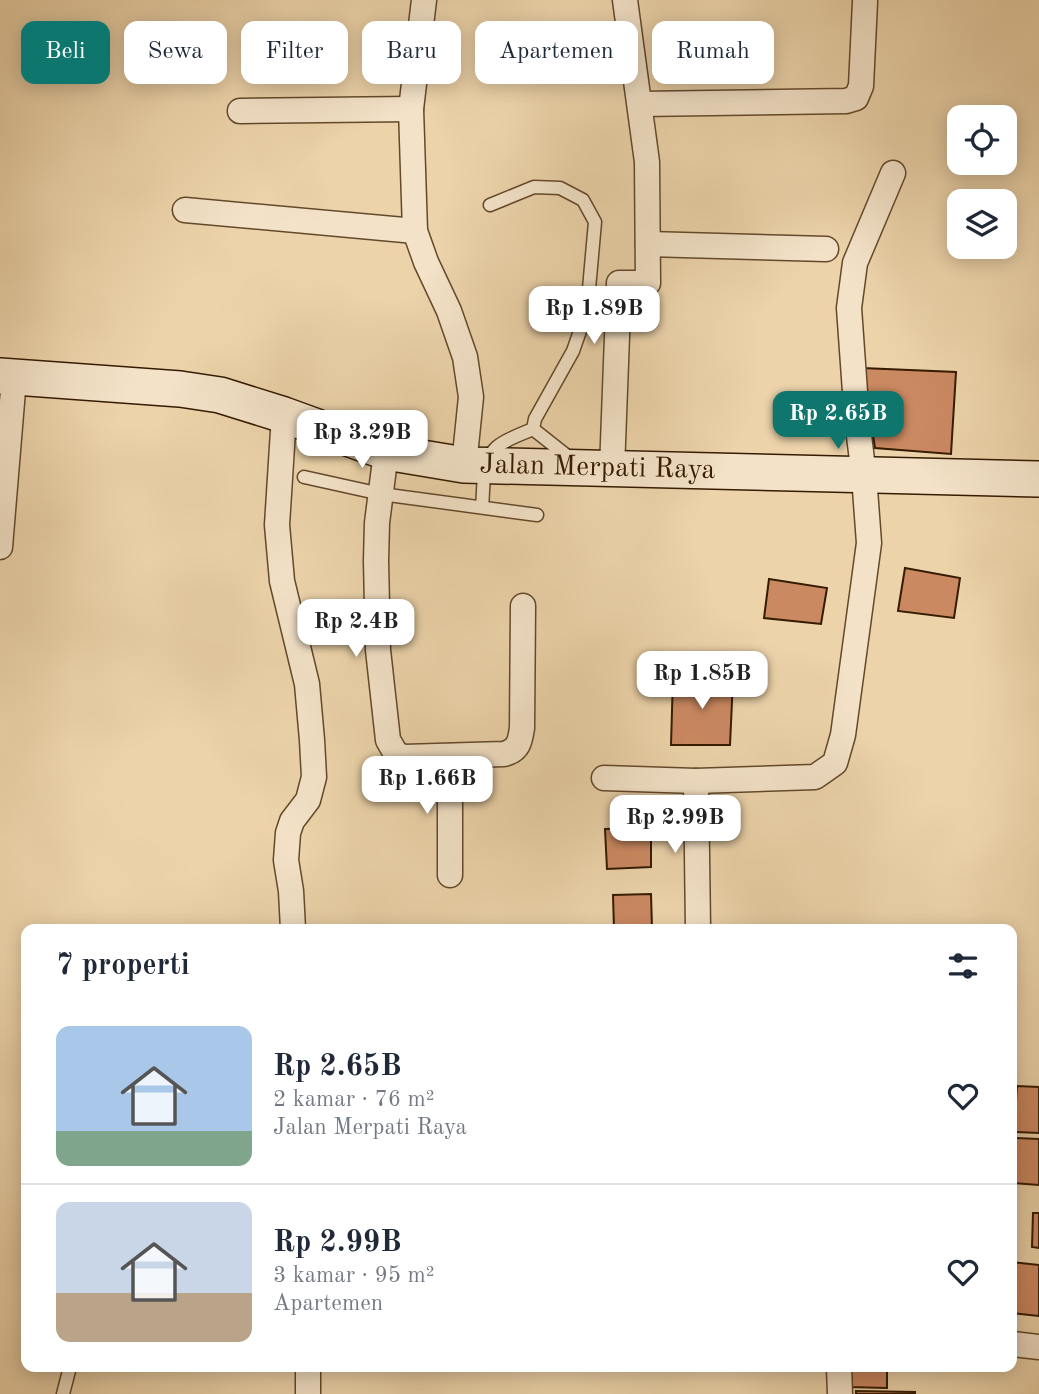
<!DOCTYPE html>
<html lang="id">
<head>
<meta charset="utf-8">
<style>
  :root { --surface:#fff; --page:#f2f2f3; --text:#1f2937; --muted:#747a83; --line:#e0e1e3; --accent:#0f766e }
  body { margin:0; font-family:"Old Standard TT",serif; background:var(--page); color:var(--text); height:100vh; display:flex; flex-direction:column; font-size:26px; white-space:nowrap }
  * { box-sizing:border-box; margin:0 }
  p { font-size:23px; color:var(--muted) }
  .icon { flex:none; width:38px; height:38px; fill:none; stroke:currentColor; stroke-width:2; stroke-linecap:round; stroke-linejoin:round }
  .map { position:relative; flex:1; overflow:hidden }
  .sheet { position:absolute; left:21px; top:924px; width:996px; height:448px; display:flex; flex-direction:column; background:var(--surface); border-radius:14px; box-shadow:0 4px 18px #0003 }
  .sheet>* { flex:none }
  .top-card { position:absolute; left:21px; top:21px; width:998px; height:63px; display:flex; gap:14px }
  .controls { position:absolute; left:947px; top:105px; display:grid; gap:14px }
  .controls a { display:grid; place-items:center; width:70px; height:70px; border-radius:14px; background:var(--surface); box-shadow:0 4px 18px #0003; font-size:35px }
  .price { position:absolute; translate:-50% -60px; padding:0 16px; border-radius:14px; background:#fff; color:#222; font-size:23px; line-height:46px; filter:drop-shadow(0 2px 4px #0008) }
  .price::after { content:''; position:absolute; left:50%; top:42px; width:21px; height:16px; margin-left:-10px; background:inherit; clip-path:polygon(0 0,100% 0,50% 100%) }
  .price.active { background:var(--accent); color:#fff }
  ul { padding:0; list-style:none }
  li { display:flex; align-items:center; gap:21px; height:175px; padding:0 35px }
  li+li { border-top:2px solid var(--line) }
  li span { display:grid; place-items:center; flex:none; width:196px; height:140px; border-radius:14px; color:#555 }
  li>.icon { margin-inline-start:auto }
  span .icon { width:84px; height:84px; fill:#fffc; stroke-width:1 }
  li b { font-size:30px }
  h2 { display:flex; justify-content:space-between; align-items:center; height:84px; padding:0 35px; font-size:30px }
  .pill { padding:0 24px; border-radius:14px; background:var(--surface); box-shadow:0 4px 18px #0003; font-size:24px; line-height:63px }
  .pill.active { background:var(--accent); color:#fff }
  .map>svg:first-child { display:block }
  .building { fill:#cb8962; stroke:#351b00; stroke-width:2 }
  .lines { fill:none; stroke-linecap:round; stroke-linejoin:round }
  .service-casing { stroke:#63492a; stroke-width:15 }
  .minor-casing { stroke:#63492a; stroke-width:27 }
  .secondary-casing { stroke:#351b00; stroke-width:38 }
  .service { stroke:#f3e2c8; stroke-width:12 }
  .minor { stroke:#f3e2c8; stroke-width:24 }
  .secondary { stroke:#f3e2c8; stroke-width:35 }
  .labels { text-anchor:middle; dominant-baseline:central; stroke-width:7; stroke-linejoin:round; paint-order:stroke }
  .street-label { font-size:28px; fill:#351b00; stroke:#f3e2c8 }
</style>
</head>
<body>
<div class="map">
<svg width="1039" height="1394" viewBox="0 0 1039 1394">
  <rect width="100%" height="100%" fill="#ecd3aa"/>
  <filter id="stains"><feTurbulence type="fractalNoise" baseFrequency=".00286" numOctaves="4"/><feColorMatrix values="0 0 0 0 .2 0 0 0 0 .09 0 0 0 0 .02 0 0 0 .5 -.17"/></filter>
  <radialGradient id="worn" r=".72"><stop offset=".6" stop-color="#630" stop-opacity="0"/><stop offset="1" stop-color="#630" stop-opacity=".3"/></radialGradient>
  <g class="building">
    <polygon points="862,368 956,372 951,454 875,448"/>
    <polygon points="905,568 960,578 954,618 898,611"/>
    <polygon points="769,579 827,588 821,624 764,618"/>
    <polygon points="673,677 733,679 730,745 671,745"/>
    <polygon points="651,828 651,867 607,869 605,829"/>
    <polygon points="651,894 652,929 614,929 613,895"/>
    <polygon points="1017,1086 1039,1087 1039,1133 1014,1132"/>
    <polygon points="1014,1138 1039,1139 1039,1185 1012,1183"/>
    <polygon points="1033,1213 1039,1213 1039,1248 1032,1247"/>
    <polygon points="1012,1262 1039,1265 1039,1316 1012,1313"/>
    <polygon points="848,1367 887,1367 887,1388 848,1387"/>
    <polygon points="856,1391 915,1392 915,1394 856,1394"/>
  </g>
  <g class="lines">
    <defs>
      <g id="service">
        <polyline points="490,205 534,187 560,188 583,200 595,222 587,311 573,351 535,419 533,429 571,459"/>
        <polyline points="304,477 381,494 537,515"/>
        <path d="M482,507C484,488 481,461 497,447C506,439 522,434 533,429"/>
        <polyline points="63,1394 70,1367"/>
      </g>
      <g id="minor">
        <polyline points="424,0 411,109 415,231 426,262 449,311 465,357 471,397 464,465"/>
        <polyline points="640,104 846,101 856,98 861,86 865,2"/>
        <polyline points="240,111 411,109"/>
        <polyline points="185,210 415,231"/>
        <polyline points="648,244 826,249"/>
        <polyline points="284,415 277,525 282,581 307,684 312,740 314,777 308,800 292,821 288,833 286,860 291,891 293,929"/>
        <path d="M386,452L377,523L376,561L378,650L388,740L396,754L404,757L504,754C519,750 520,741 522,728L523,606"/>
        <polyline points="612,469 619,283 648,283 647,162 625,0"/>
        <polyline points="0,547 14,378"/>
        <polyline points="604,778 696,781 815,777 835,763 843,735 869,543 864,476 857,420 849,308 855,263 893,173"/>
        <polyline points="696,781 698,929"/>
        <polyline points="450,875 450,756"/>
        <polyline points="1012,1344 1039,1347"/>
        <polyline points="308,1367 308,1394"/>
        <polyline points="839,1367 840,1394"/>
      </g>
      <g id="secondary">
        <path id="s1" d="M0,376L180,389L220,395L284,415L386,452L464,465L1039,479"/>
      </g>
    </defs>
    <use href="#service" class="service-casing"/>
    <use href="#minor" class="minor-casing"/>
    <use href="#secondary" class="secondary-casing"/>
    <use href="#service" class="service"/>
    <use href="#minor" class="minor"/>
    <use href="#secondary" class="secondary"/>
  </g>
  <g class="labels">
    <g class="street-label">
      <text stroke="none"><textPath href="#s1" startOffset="609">Jalan Merpati Raya</textPath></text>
    </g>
  </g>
  <rect width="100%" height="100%" filter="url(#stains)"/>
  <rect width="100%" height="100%" fill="url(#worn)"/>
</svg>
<div class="controls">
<a><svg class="icon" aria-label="locate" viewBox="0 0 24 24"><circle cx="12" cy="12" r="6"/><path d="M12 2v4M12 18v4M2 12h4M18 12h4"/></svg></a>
<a><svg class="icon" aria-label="layers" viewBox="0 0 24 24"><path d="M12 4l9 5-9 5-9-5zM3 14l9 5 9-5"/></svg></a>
</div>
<b class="price" style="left:594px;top:346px">Rp 1.89B</b>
<b class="price active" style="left:838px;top:451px">Rp 2.65B</b>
<b class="price" style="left:362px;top:470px">Rp 3.29B</b>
<b class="price" style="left:356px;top:659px">Rp 2.4B</b>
<b class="price" style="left:702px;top:711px">Rp 1.85B</b>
<b class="price" style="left:427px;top:816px">Rp 1.66B</b>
<b class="price" style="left:675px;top:855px">Rp 2.99B</b>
<div class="top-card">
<a class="pill active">Beli</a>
<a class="pill">Sewa</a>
<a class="pill">Filter</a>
<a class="pill">Baru</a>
<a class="pill">Apartemen</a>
<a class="pill">Rumah</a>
</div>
<section class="sheet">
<h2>7 properti<svg class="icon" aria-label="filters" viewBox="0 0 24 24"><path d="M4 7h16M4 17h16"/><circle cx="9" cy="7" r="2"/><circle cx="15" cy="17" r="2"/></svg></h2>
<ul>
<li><span style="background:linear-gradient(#a9c7e8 75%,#7fa58c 0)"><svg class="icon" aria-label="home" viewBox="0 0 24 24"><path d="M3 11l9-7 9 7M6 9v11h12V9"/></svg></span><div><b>Rp 2.65B</b><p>2 kamar · 76 m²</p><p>Jalan Merpati Raya</p></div><svg class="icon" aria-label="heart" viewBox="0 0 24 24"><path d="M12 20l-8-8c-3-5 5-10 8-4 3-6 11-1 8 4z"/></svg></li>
<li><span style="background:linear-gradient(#c9d6e8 65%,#b9a48a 0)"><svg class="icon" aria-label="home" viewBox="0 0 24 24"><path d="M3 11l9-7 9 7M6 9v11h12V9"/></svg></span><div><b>Rp 2.99B</b><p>3 kamar · 95 m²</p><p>Apartemen</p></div><svg class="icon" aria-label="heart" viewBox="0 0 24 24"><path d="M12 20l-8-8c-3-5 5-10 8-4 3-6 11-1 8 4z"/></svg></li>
</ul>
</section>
</div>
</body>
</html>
